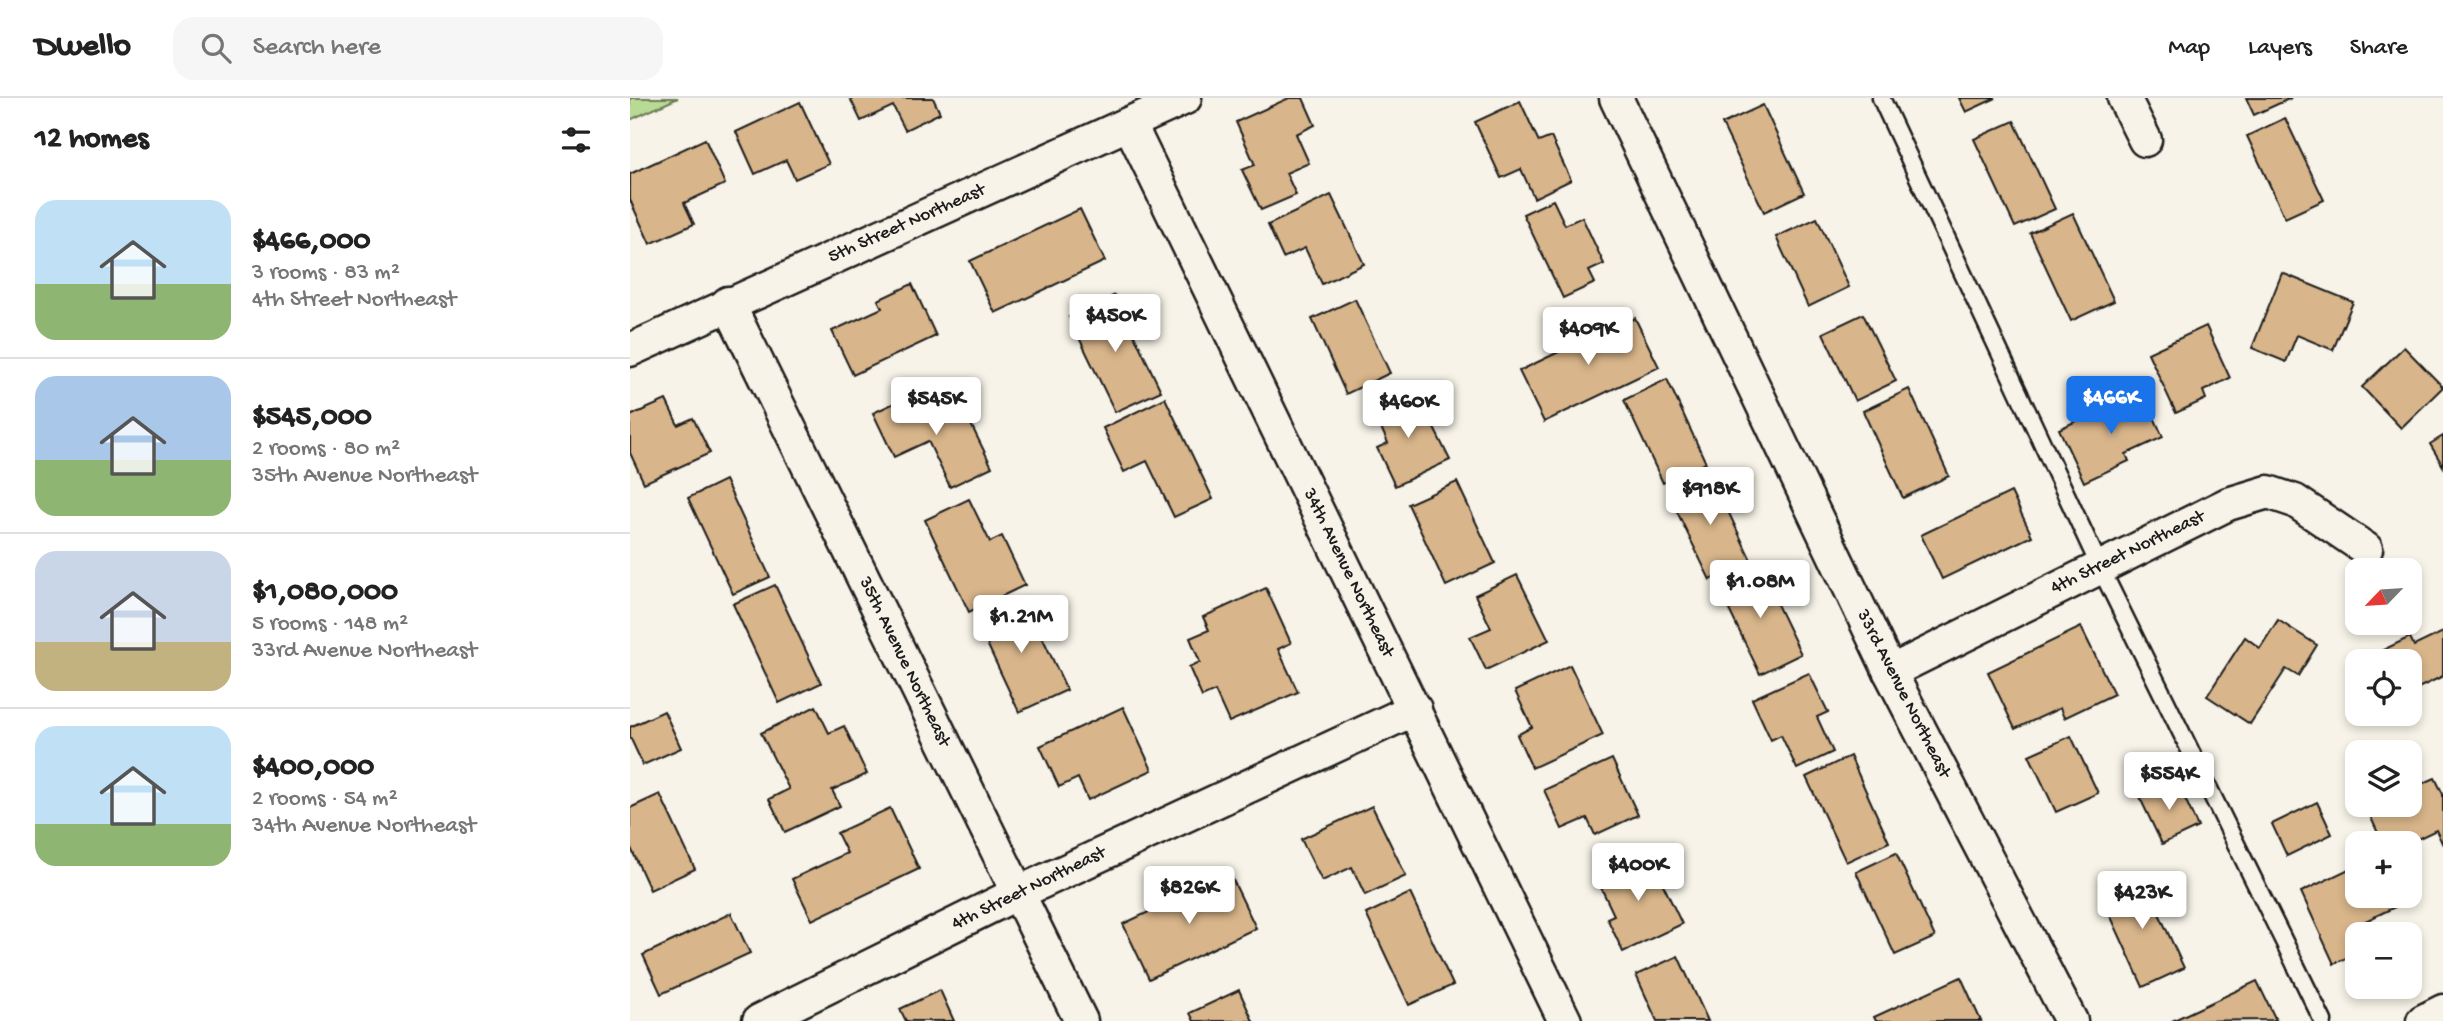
<!DOCTYPE html>
<html lang="en">
<head>
<meta charset="utf-8">
<style>
  :root { --surface:#fff; --page:#f6f6f6; --text:#222; --muted:#767676; --line:#e0e0e0; --accent:#1a73e8 }
  body { margin:0; font-family:"Gochi Hand",sans-serif; background:var(--page); color:var(--text); height:100vh; display:flex; flex-direction:column; font-size:26px; white-space:nowrap }
  * { box-sizing:border-box; margin:0 }
  p { font-size:23px; color:var(--muted) }
  .icon { flex:none; width:38px; height:38px; fill:none; stroke:currentColor; stroke-width:2; stroke-linecap:round; stroke-linejoin:round }
  .map { position:relative; flex:1; overflow:hidden }
  .side { display:flex; flex-direction:column; background:var(--surface); width:630px }
  .side>* { flex:none }
  .needle { width:46px; rotate:245deg }
  .fabs { position:absolute; left:1715px; top:460px; display:grid; gap:14px }
  .fabs a { display:grid; place-items:center; width:77px; height:77px; border-radius:14px; background:var(--surface); box-shadow:0 4px 10px #0003; font-size:35px }
  .price { position:absolute; translate:-50% -60px; padding:0 16px; border-radius:7px; background:#fff; color:#222; font-size:23px; line-height:46px; filter:drop-shadow(0 2px 4px #0008) }
  .price::after { content:''; position:absolute; left:50%; top:42px; width:21px; height:16px; margin-left:-10px; background:inherit; clip-path:polygon(0 0,100% 0,50% 100%) }
  .price.current { background:var(--accent); color:#fff }
  ul { padding:0; list-style:none }
  li { display:flex; align-items:center; gap:21px; height:175px; padding:0 35px }
  li+li { border-top:2px solid var(--line) }
  li span { display:grid; place-items:center; flex:none; width:196px; height:140px; border-radius:21px; color:#555 }
  li>.icon { margin-inline-start:auto }
  span .icon { width:84px; height:84px; fill:#fffc; stroke-width:1 }
  li b { font-size:30px }
  h2 { display:flex; justify-content:space-between; align-items:center; height:84px; padding:0 35px; font-size:30px }
  header { display:flex; align-items:center; gap:42px; box-sizing:border-box; height:98px; padding:0 35px; background:var(--surface); border-bottom:2px solid var(--line) }
  header strong { font-size:33px }
  nav { display:flex; gap:38px; margin-inline-start:auto; font-size:24px }
  .search { width:490px; height:63px; background:var(--page); display:flex; align-items:center; gap:18px; box-sizing:border-box; padding:0 24px; border-radius:21px; color:var(--muted); font-size:26px }
  main { display:flex; flex:1; min-height:0 }
  .map>svg:first-child { display:block }
  .green { fill:#b9da94; stroke:#6a7b58; stroke-width:2 }
  .building { fill:#d8b58a; stroke:#1c1c1c; stroke-width:2 }
  .lines { fill:none; stroke-linecap:round; stroke-linejoin:round }
  .service-casing { stroke:#1c1c1c; stroke-width:21 }
  .minor-casing { stroke:#1c1c1c; stroke-width:37 }
  .service { stroke:#f7f3e8; stroke-width:16 }
  .minor { stroke:#f7f3e8; stroke-width:32 }
  .labels { text-anchor:middle; dominant-baseline:central; stroke-width:5; stroke-linejoin:round; paint-order:stroke }
  .street-label { font-size:19px; fill:#1c1c1c; stroke:#f7f3e8 }
</style>
</head>
<body>
<header>
<strong>Dwello</strong>
<div class="search"><svg class="icon" aria-label="search" viewBox="0 0 24 24"><circle cx="10" cy="10" r="6"/><path d="M15 15l6 6"/></svg>Search here</div>
<nav><a>Map</a><a>Layers</a><a>Share</a></nav>
</header>
<main>
<section class="side">
<h2>12 homes<svg class="icon" aria-label="filters" viewBox="0 0 24 24"><path d="M4 7h16M4 17h16"/><circle cx="9" cy="7" r="2"/><circle cx="15" cy="17" r="2"/></svg></h2>
<ul>
<li><span style="background:linear-gradient(#bfe0f5 60%,#8fb573 0)"><svg class="icon" aria-label="home" viewBox="0 0 24 24"><path d="M3 11l9-7 9 7M6 9v11h12V9"/></svg></span><div><b>$466,000</b><p>3 rooms · 83 m²</p><p>4th Street Northeast</p></div></li>
<li><span style="background:linear-gradient(#a9c7e8 60%,#8fb573 0)"><svg class="icon" aria-label="home" viewBox="0 0 24 24"><path d="M3 11l9-7 9 7M6 9v11h12V9"/></svg></span><div><b>$545,000</b><p>2 rooms · 80 m²</p><p>35th Avenue Northeast</p></div></li>
<li><span style="background:linear-gradient(#c9d6e8 65%,#c2b280 0)"><svg class="icon" aria-label="home" viewBox="0 0 24 24"><path d="M3 11l9-7 9 7M6 9v11h12V9"/></svg></span><div><b>$1,080,000</b><p>5 rooms · 148 m²</p><p>33rd Avenue Northeast</p></div></li>
<li><span style="background:linear-gradient(#bfe0f5 70%,#8fb573 0)"><svg class="icon" aria-label="home" viewBox="0 0 24 24"><path d="M3 11l9-7 9 7M6 9v11h12V9"/></svg></span><div><b>$400,000</b><p>2 rooms · 54 m²</p><p>34th Avenue Northeast</p></div></li>
</ul>
</section>
<div class="map">
<svg width="1813" height="923" viewBox="0 0 1813 923">
  <rect width="100%" height="100%" fill="#f7f3e8"/>
  <filter id="ink" filterUnits="userSpaceOnUse"><feTurbulence type="fractalNoise" baseFrequency=".0143" numOctaves="2"/><feDisplacementMap in="SourceGraphic" scale="14" xChannelSelector="R" yChannelSelector="G"/><feConvolveMatrix kernelMatrix="1 2 1 2 8 2 1 2 1" color-interpolation-filters="sRGB"/></filter>
  <g filter="url(#ink)">
    <polygon class="green" points="0,0 48,0 0,22"/>
    <g class="building">
      <polygon points="220,0 303,0 310,15 275,32 263,8 231,23"/>
      <polygon points="659,0 673,0 685,27 666,36 679,65 656,75 666,97 631,112 612,72 625,67 606,24"/>
      <polygon points="1329,0 1366,0 1336,14"/>
      <polygon points="1616,0 1661,0 1624,17"/>
      <polygon points="890,3 909,44 921,39 941,82 904,100 891,71 871,80 845,24"/>
      <polygon points="170,4 199,66 165,81 156,62 125,76 106,34"/>
      <polygon points="1133,7 1174,95 1134,114 1092,26"/>
      <polygon points="1655,20 1694,102 1655,120 1617,38"/>
      <polygon points="1384,23 1425,111 1385,129 1344,41"/>
      <polygon points="75,41 95,86 54,105 64,126 20,146 0,102 0,76"/>
      <polygon points="701,97 734,166 692,186 675,150 653,160 638,127"/>
      <polygon points="923,102 935,127 952,119 974,166 959,173 965,185 933,200 893,116"/>
      <polygon points="450,111 475,163 365,215 340,163"/>
      <polygon points="1443,115 1484,203 1441,223 1400,135"/>
      <polygon points="1187,120 1219,189 1178,209 1146,139"/>
      <polygon points="1652,175 1723,204 1703,252 1667,237 1656,264 1622,250"/>
      <polygon points="282,186 306,238 223,277 202,233 252,210 248,202"/>
      <polygon points="485,197 531,293 485,314 439,219"/>
      <polygon points="725,201 760,275 716,296 682,221"/>
      <polygon points="1233,216 1266,283 1225,303 1193,235"/>
      <polygon points="1005,220 1029,269 914,324 889,273 935,251 927,235 954,222 963,240"/>
      <polygon points="1576,228 1600,280 1573,293 1576,301 1546,315 1518,255"/>
      <polygon points="1774,249 1813,289 1771,330 1732,289"/>
      <polygon points="1037,281 1076,365 1033,385 994,302"/>
      <polygon points="1279,291 1319,378 1273,400 1233,313"/>
      <polygon points="1512,293 1533,339 1496,356 1499,363 1454,384 1429,331"/>
      <polygon points="777,294 792,325 800,322 820,362 765,388 747,350 758,345 742,310"/>
      <polygon points="327,298 362,369 320,389 298,343 264,359 243,315 275,300 284,319"/>
      <polygon points="535,300 583,401 544,419 517,363 494,374 473,330"/>
      <polygon points="36,302 48,327 63,320 80,355 14,385 0,355 0,318"/>
      <polygon points="1813,338 1813,368 1800,346"/>
      <polygon points="1081,377 1121,462 1080,482 1039,397"/>
      <polygon points="95,382 140,479 103,496 58,400"/>
      <polygon points="827,384 865,465 816,488 778,406"/>
      <polygon points="1381,394 1402,438 1312,481 1291,437"/>
      <polygon points="339,401 360,444 372,438 395,487 339,514 295,422"/>
      <polygon points="1129,469 1171,556 1130,576 1088,489"/>
      <polygon points="887,477 919,542 856,572 840,539 861,530 845,497"/>
      <polygon points="145,487 191,585 149,605 103,506"/>
      <polygon points="636,490 661,545 648,551 668,594 599,624 585,593 572,599 559,569 570,564 560,540 579,532 573,519"/>
      <polygon points="394,500 437,592 389,614 346,522"/>
      <polygon points="1648,522 1687,547 1668,578 1656,571 1620,626 1577,598 1615,539 1630,550"/>
      <polygon points="1451,529 1484,596 1434,620 1430,610 1385,631 1358,574"/>
      <polygon points="1813,534 1813,578 1780,594 1780,564 1728,564 1780,539 1784,548"/>
      <polygon points="940,567 973,637 902,670 887,637 902,629 885,593"/>
      <polygon points="1179,575 1198,614 1187,619 1203,654 1167,671 1151,637 1141,642 1122,601"/>
      <polygon points="186,608 199,635 214,628 237,676 202,692 210,708 155,734 139,701 159,691 131,635"/>
      <polygon points="493,609 522,672 458,702 448,680 429,689 410,648"/>
      <polygon points="34,613 51,650 13,667 0,639 0,629"/>
      <polygon points="1441,638 1468,695 1426,714 1399,657"/>
      <polygon points="1220,658 1259,744 1216,764 1176,679"/>
      <polygon points="982,661 1008,717 965,737 957,720 932,731 914,692"/>
      <polygon points="1805,680 1813,696 1813,747 1806,732 1777,746 1753,746 1737,711 1746,707 1780,707 1780,691"/>
      <polygon points="1547,683 1568,729 1532,746 1510,700"/>
      <polygon points="30,696 65,771 20,792 0,748 0,710"/>
      <polygon points="1687,704 1702,736 1657,758 1642,726"/>
      <polygon points="742,708 776,778 735,797 722,769 692,783 671,741"/>
      <polygon points="260,710 289,771 182,822 162,781 217,755 207,735"/>
      <polygon points="1018,755 1052,826 993,854 977,820 984,817 966,779"/>
      <polygon points="1266,755 1305,839 1265,857 1226,774"/>
      <polygon points="1727,767 1727,798 1762,798 1767,808 1727,827 1732,836 1727,836 1727,855 1704,866 1671,794"/>
      <polygon points="600,776 626,830 519,881 493,826"/>
      <polygon points="1511,776 1554,870 1513,889 1470,795"/>
      <polygon points="780,795 823,887 779,907 736,816"/>
      <polygon points="101,815 120,855 31,896 13,857"/>
      <polygon points="1048,858 1078,923 1027,923 1006,877"/>
      <polygon points="1331,879 1351,923 1246,923 1244,919"/>
      <polygon points="1627,883 1646,922 1542,923"/>
      <polygon points="310,892 324,923 276,923 270,911"/>
      <polygon points="609,892 623,923 564,923 560,915"/>
    </g>
    <g class="lines">
      <defs>
        <polyline id="service" points="1251,0 1470,469 1693,923"/>
        <g id="minor">
          <polyline points="986,0 1260,574 1441,923"/>
          <polyline points="1494,0 1515,42"/>
          <polyline points="500,27 935,923"/>
          <polyline points="98,205 451,923"/>
          <polyline points="0,252 555,0"/>
          <polyline points="1260,574 1598,406 1638,394 1665,403 1736,451"/>
          <polyline points="129,923 388,795 785,611"/>
          <polyline points="1793,923 1813,913"/>
        </g>
      </defs>
      <use href="#service" class="service-casing"/>
      <use href="#minor" class="minor-casing"/>
      <use href="#service" class="service"/>
      <use href="#minor" class="minor"/>
    </g>
  </g>
  <g class="labels">
    <g class="street-label">
      <text transform="translate(277 126) rotate(-24)">5th Street Northeast</text>
      <text transform="translate(1498 455) rotate(-26)">4th Street Northeast</text>
      <text transform="translate(718 475) rotate(64)">34th Avenue Northeast</text>
      <text transform="translate(274 564) rotate(64)">35th Avenue Northeast</text>
      <text transform="translate(1273 596) rotate(63)">33rd Avenue Northeast</text>
      <text transform="translate(399 791) rotate(-26)">4th Street Northeast</text>
    </g>
  </g>
</svg>
<div class="fabs">
<a><svg class="needle" viewBox="-14 -14 28 28"><path d="M0-13l5 13h-10z" fill="#e53935"/><path d="M0 13l5-13h-10z" fill="#767676"/></svg></a>
<a><svg class="icon" aria-label="locate" viewBox="0 0 24 24"><circle cx="12" cy="12" r="6"/><path d="M12 2v4M12 18v4M2 12h4M18 12h4"/></svg></a>
<a><svg class="icon" aria-label="layers" viewBox="0 0 24 24"><path d="M12 4l9 5-9 5-9-5zM3 14l9 5 9-5"/></svg></a>
<a>+</a>
<a>−</a>
</div>
<b class="price" style="left:485px;top:256px">$450K</b>
<b class="price" style="left:958px;top:269px">$409K</b>
<b class="price current" style="left:1481px;top:338px">$466K</b>
<b class="price" style="left:306px;top:339px">$545K</b>
<b class="price" style="left:778px;top:342px">$460K</b>
<b class="price" style="left:1080px;top:429px">$918K</b>
<b class="price" style="left:1130px;top:522px">$1.08M</b>
<b class="price" style="left:391px;top:557px">$1.21M</b>
<b class="price" style="left:1539px;top:714px">$554K</b>
<b class="price" style="left:1008px;top:805px">$400K</b>
<b class="price" style="left:559px;top:828px">$826K</b>
<b class="price" style="left:1512px;top:833px">$423K</b>
</div>
</main>
</body>
</html>
